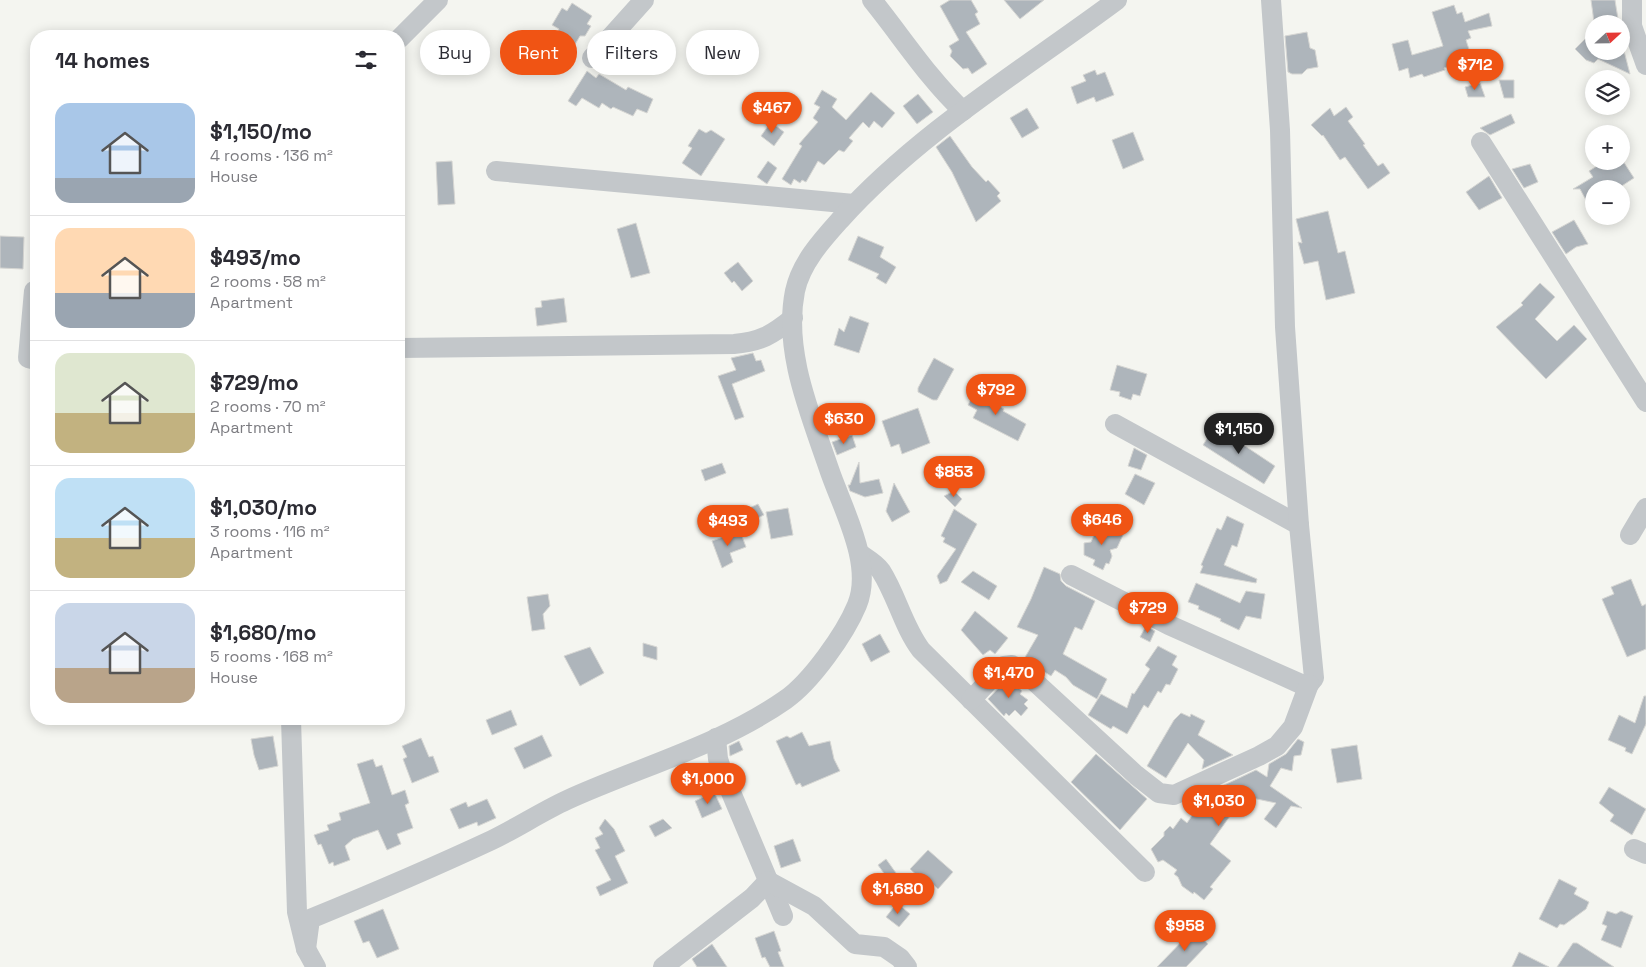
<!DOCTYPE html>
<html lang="en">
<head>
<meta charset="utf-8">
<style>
  :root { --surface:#fff; --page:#f7f7f7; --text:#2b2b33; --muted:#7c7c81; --line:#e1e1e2; --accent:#f05414 }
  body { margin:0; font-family:"Space Grotesk",sans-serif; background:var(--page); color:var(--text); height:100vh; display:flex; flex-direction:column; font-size:19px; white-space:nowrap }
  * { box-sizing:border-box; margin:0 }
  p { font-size:16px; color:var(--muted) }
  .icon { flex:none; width:28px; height:28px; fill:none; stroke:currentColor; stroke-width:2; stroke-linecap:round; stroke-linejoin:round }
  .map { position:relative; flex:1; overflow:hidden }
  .details { position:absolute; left:30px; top:30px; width:375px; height:695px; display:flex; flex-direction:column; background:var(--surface); border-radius:20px; box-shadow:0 2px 12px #0003 }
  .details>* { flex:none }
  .hud { position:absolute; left:420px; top:30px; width:475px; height:45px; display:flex; gap:10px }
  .needle { width:32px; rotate:68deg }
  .tools { position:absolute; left:1585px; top:15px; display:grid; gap:10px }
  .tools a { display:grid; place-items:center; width:45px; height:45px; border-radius:50%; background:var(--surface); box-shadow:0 2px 12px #0003; font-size:25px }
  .price { position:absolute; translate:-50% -42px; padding:0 11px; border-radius:18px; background:var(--accent); color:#fff; font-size:16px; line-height:32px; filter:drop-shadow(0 1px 2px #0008) }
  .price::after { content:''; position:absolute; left:50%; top:30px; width:15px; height:11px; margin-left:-8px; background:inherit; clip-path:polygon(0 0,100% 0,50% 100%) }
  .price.active { background:#222; color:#fff }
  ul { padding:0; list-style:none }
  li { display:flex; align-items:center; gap:15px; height:125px; padding:0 25px }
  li+li { border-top:1px solid var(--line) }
  li span { display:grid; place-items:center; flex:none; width:140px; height:100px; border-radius:15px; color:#555 }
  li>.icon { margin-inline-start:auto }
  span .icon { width:60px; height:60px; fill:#fffc; stroke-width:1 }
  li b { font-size:21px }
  h2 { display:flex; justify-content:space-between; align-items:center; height:60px; padding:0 25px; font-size:21px }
  .chip { padding:0 18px; border-radius:22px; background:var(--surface); box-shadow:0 2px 12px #0003; font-size:18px; line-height:45px }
  .chip.active { background:var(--accent); color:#fff }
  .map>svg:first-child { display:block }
  .building { fill:#aeb5bb; stroke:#d6d6d3 }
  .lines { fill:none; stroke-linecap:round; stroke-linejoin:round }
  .minor { stroke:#c3c7ca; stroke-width:20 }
</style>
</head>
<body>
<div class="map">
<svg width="1646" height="967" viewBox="0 0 1646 967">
  <rect width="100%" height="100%" fill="#f4f5f0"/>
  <g class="building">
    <polygon points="950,0 971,0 978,12 975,14 980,24 966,32 987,64 972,74 968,68 963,69 950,56 952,51 949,46 959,40 940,6"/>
    <polygon points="1004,0 1044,0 1020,19"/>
    <polygon points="1591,0 1615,0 1618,19 1594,22"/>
    <polygon points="572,3 592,16 587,24 591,26 585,36 580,36 574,46 556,35 559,29 552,25 562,8 567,11"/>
    <polygon points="1454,5 1457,14 1462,12 1465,22 1489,13 1492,26 1468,31 1471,38 1466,40 1472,59 1444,68 1445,70 1424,77 1422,74 1410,78 1408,68 1399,71 1392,44 1408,40 1412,55 1443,46 1432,12"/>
    <polygon points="1594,30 1594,51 1624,51 1630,74 1598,59 1594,63 1586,60 1575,49"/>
    <polygon points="1307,32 1310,48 1315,50 1318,67 1307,69 1302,74 1292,74 1288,72 1285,36"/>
    <polygon points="1095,70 1097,75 1105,72 1114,95 1096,102 1094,97 1077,104 1071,87 1086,81 1083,75"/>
    <polygon points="587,71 596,78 599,74 626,90 628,87 653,99 647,113 637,109 633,116 613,107 611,109 602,103 599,108 582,98 576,106 568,101"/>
    <polygon points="1499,80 1514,80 1514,98 1504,98"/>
    <polygon points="1480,83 1485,97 1468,97 1465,87"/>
    <polygon points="822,90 837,99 832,107 846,120 871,92 895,113 882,128 874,121 869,128 863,122 849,138 853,141 844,152 839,150 824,165 818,161 806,182 802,180 800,183 794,179 791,185 782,179 802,146 799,144 818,122 813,118 820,107 814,104"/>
    <polygon points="918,94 933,112 917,124 903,106"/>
    <polygon points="1346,107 1353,117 1348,121 1365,144 1363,145 1378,166 1383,163 1390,173 1368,189 1345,157 1340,160 1323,135 1322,136 1311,125 1330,108 1334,116"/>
    <polygon points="1027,108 1039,128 1022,138 1010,118"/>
    <polygon points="1511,114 1515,123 1490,135 1480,128"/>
    <polygon points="771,122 784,132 774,146 761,136"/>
    <polygon points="699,129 706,133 711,130 725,139 701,176 682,163 692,148 688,146"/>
    <polygon points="1133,132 1144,160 1123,169 1112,140"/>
    <polygon points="950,136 972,167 986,182 988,180 1000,193 997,196 1001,201 976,222 952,172 936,147"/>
    <polygon points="452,161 455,204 438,205 436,162"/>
    <polygon points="768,161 777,168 767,184 757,177"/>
    <polygon points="1605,161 1623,161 1634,178 1617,189 1594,189 1594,215 1580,189 1573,189 1593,177 1589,171"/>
    <polygon points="1530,164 1538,182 1524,188 1512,169"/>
    <polygon points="1489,176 1502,198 1479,210 1466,192"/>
    <polygon points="1328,211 1338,253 1345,251 1355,293 1326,300 1318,261 1304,264 1298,242 1302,243 1296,219"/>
    <polygon points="1574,220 1588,244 1576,247 1566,254 1552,232"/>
    <polygon points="636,223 650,273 631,278 617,229"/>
    <polygon points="0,236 24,237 23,269 0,268"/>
    <polygon points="858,236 884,247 880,257 896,267 886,284 876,278 879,274 848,260"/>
    <polygon points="738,262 753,281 742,291 734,281 732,283 724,273"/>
    <polygon points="1540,283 1555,297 1535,319 1557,341 1574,325 1587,339 1546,379 1496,327 1523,305 1521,303"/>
    <polygon points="564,298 567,322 537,326 535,308 542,307 541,301"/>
    <polygon points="850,316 869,323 859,353 834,345 839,328 844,332"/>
    <polygon points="753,353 756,361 761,360 765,371 732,384 744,417 735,420 718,376 736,370 731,358"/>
    <polygon points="934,358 954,369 937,400 933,400 918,392 918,388"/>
    <polygon points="1117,365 1147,374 1140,396 1133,394 1131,400 1119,396 1120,392 1110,390"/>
    <polygon points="976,390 990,397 988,400 1004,409 1003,411 1026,424 1018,441 973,418 977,410 968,405"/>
    <polygon points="918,408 930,443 902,454 899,444 891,447 882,421"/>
    <polygon points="1215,426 1275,466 1264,484 1203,445"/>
    <polygon points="852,435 856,447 837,455 832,442"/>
    <polygon points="1134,448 1147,455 1141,470 1128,466"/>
    <polygon points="859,462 860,483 879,479 883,493 865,497 850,491 848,485 850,485"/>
    <polygon points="722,463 726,473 705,481 701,470"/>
    <polygon points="1135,474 1155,483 1144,505 1125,494"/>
    <polygon points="894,483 910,512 892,522 886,511"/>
    <polygon points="954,491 962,499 955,507 944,496"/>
    <polygon points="758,504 764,515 751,521 745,510"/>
    <polygon points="788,508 793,535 771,539 766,512"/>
    <polygon points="954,509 977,524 947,581 940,584 937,576 956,549 943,542 945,538 941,536"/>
    <polygon points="1227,516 1244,524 1237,547 1232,545 1224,565 1257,579 1256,583 1200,573 1203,566 1201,565 1217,528 1221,530"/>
    <polygon points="1099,524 1123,535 1117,548 1110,550 1112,556 1109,564 1106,563 1103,570 1093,565 1095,560 1084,555 1084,543 1091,542"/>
    <polygon points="740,531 746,547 730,553 733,562 722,568 712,541"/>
    <polygon points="1044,567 1060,574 1061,581 1066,586 1095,601 1082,630 1075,627 1063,654 1107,679 1097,699 1073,685 1066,677 1055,670 1051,676 1024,659 1038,635 1017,627 1031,599"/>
    <polygon points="973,571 997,586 989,600 961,582"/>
    <polygon points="1631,579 1642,606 1646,604 1646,649 1627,657 1602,599 1614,594 1611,587"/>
    <polygon points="1196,583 1240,603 1246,591 1265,594 1261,619 1246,616 1239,630 1220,621 1221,619 1198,609 1199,606 1188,602"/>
    <polygon points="548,594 550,606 543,614 545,629 532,631 527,597"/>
    <polygon points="975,611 1008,638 995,654 990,650 983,655 961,630"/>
    <polygon points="1146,626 1155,631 1150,642 1140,637"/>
    <polygon points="880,634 890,652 871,662 862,644"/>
    <polygon points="643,643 657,647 657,660 643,656"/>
    <polygon points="1158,646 1177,656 1172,665 1178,669 1170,685 1166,684 1161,693 1158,691 1148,708 1144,705 1127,734 1113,726 1111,729 1088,715 1101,694 1127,708 1132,693 1134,694 1150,669 1145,665"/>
    <polygon points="590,647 604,673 580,686 564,656"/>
    <polygon points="1009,677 1015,682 1014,684 1022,691 1020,694 1028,700 1024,704 1028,708 1021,716 1015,710 1009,716 1006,713 1004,716 988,699"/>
    <polygon points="1644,696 1646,696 1646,724 1632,754 1625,751 1626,748 1608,740 1619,715 1635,723"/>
    <polygon points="511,710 517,725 492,735 486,720"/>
    <polygon points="1181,713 1190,717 1191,714 1205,721 1198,735 1233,755 1202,769 1204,760 1188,743 1166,778 1147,766 1174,720"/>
    <polygon points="802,732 809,746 830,741 834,759 840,771 802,787 800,783 796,785 776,741 787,736 790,738"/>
    <polygon points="542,735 552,756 524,769 514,748"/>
    <polygon points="273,736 278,766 259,770 254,755 251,739"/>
    <polygon points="421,738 429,757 433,756 439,772 412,783 403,759 407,757 402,746"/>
    <polygon points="1298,739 1304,742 1301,755 1294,756 1292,771 1281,768 1270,786 1302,808 1291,806 1276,828 1264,819 1276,803 1252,798 1248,800 1232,791 1224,811 1230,816 1210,844 1231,861 1210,887 1213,889 1204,900 1194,892 1193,894 1182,886 1178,877 1174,874 1177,870 1163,860 1158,862 1151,849 1164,836 1164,832 1170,826 1173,829 1181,818 1187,823 1200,804 1204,807 1218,788 1256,770 1267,777 1269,764 1286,754"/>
    <polygon points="739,741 743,750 730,756 729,746"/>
    <polygon points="1357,745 1362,779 1337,783 1331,749"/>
    <polygon points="1096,754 1147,799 1120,830 1071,782"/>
    <polygon points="373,759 376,767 382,765 392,795 405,790 409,803 405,805 413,828 397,834 401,844 387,850 378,830 353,839 345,846 350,860 334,866 333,862 329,864 321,844 318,845 314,835 329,830 327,825 341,820 339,813 370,803 357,764"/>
    <polygon points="1609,787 1646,809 1632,835 1610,821 1614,815 1599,803"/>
    <polygon points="714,792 722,809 702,818 695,801"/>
    <polygon points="487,799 496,818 478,826 477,822 459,829 450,809 466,802 468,807"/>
    <polygon points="605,819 614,829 625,851 615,856 628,883 600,896 596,887 611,880 595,850 600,848 595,838 603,834 599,828"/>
    <polygon points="663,819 672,828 655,837 649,826"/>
    <polygon points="793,839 801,861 781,868 774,846"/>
    <polygon points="928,850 953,872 938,889 926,878 921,879 910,869"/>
    <polygon points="886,859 906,887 898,893 878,865"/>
    <polygon points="1559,879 1577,888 1574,894 1589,902 1586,909 1564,925 1560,924 1557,928 1539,919"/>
    <polygon points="897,903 910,914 899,927 886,917"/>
    <polygon points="383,909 399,949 377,958 369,941 363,943 354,921"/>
    <polygon points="1607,911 1616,914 1621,911 1633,916 1621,948 1601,940 1607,926 1602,924"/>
    <polygon points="1193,930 1208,944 1186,967 1157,967"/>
    <polygon points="774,931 781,951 778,952 784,967 770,967 765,957 762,958 755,938"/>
    <polygon points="1573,943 1577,943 1614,967 1557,967"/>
    <polygon points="712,944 727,967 697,967 692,959"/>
    <polygon points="1519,952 1549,967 1512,967"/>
  </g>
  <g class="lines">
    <g class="minor">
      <path d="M872,0C902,37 928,78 963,111"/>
      <polyline points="1632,0 1632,26 1646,65"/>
      <polyline points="399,39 438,0"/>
      <polyline points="592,58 644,0"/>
      <polyline points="1481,142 1646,402"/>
      <polyline points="496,171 854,204"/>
      <polyline points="34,291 28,358 36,360"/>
      <path d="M399,348L734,344C760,342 772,335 793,318"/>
      <polyline points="1115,424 1299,525"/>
      <polyline points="1630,535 1646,508"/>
      <path d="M860,554C867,559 875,563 881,571C897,596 903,626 921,650L1145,872"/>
      <polyline points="1071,575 1169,625 1301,684 1309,684 1314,678 1299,525 1285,327 1280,130 1271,0"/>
      <polyline points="971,700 999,670 1004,666 1012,665 1034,681 1136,775 1159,793 1174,795 1259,756 1277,746 1293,727 1309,684"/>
      <polyline points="291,719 297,912 306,949 316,967"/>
      <polyline points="716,738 718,759 722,771 783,916"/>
      <polyline points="1634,849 1646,854"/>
      <path d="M306,949L310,919C371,894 432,868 492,840C517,828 541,812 567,800C639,767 719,746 785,700C811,682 845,634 857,605C874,564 842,508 829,469C810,413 783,351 795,291C801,263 822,240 840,220C919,132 1023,70 1117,0"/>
      <polyline points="663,967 752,898 768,881 814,906 855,944 884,947 900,958 907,967"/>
    </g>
  </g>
</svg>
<div class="tools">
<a><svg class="needle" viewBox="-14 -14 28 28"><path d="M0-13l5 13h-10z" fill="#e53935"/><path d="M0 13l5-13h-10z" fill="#7c7c81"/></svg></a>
<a><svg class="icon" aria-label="layers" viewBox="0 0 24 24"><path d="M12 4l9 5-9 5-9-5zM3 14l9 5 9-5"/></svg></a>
<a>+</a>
<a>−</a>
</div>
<b class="price" style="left:1475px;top:91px">$712</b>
<b class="price" style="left:772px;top:134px">$467</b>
<b class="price" style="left:996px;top:416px">$792</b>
<b class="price" style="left:844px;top:445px">$630</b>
<b class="price active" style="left:1239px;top:455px">$1,150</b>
<b class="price" style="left:954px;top:498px">$853</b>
<b class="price" style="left:1102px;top:546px">$646</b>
<b class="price" style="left:728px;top:547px">$493</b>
<b class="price" style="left:1148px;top:634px">$729</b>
<b class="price" style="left:1009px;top:699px">$1,470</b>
<b class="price" style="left:708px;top:805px">$1,000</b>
<b class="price" style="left:1219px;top:827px">$1,030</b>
<b class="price" style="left:898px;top:915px">$1,680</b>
<b class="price" style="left:1185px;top:952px">$958</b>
<div class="hud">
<a class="chip">Buy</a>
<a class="chip active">Rent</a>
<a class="chip">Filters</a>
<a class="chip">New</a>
</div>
<section class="details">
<h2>14 homes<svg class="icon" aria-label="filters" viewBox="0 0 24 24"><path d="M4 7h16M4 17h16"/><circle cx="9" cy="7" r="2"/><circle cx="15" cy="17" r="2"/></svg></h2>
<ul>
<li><span style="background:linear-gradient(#a9c7e8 75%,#9aa5b1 0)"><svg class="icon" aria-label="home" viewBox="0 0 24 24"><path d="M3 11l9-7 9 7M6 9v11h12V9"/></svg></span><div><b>$1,150/mo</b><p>4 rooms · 136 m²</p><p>House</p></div></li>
<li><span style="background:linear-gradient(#ffd9b3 65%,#9aa5b1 0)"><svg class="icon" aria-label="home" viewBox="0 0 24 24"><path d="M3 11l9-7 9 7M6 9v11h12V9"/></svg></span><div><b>$493/mo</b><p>2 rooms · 58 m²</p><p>Apartment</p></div></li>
<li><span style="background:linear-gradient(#dfe7d0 60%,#c2b280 0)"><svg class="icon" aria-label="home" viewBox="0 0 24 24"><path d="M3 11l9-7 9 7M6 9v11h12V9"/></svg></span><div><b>$729/mo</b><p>2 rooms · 70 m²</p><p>Apartment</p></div></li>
<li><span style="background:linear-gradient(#bfe0f5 60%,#c2b280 0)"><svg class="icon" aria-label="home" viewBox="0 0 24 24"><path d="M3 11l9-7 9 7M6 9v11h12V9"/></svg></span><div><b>$1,030/mo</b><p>3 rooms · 116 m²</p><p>Apartment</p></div></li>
<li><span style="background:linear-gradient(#c9d6e8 65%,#b9a48a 0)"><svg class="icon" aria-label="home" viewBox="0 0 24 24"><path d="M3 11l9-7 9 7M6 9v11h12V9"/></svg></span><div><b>$1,680/mo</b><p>5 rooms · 168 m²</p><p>House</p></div></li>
</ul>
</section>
</div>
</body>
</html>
